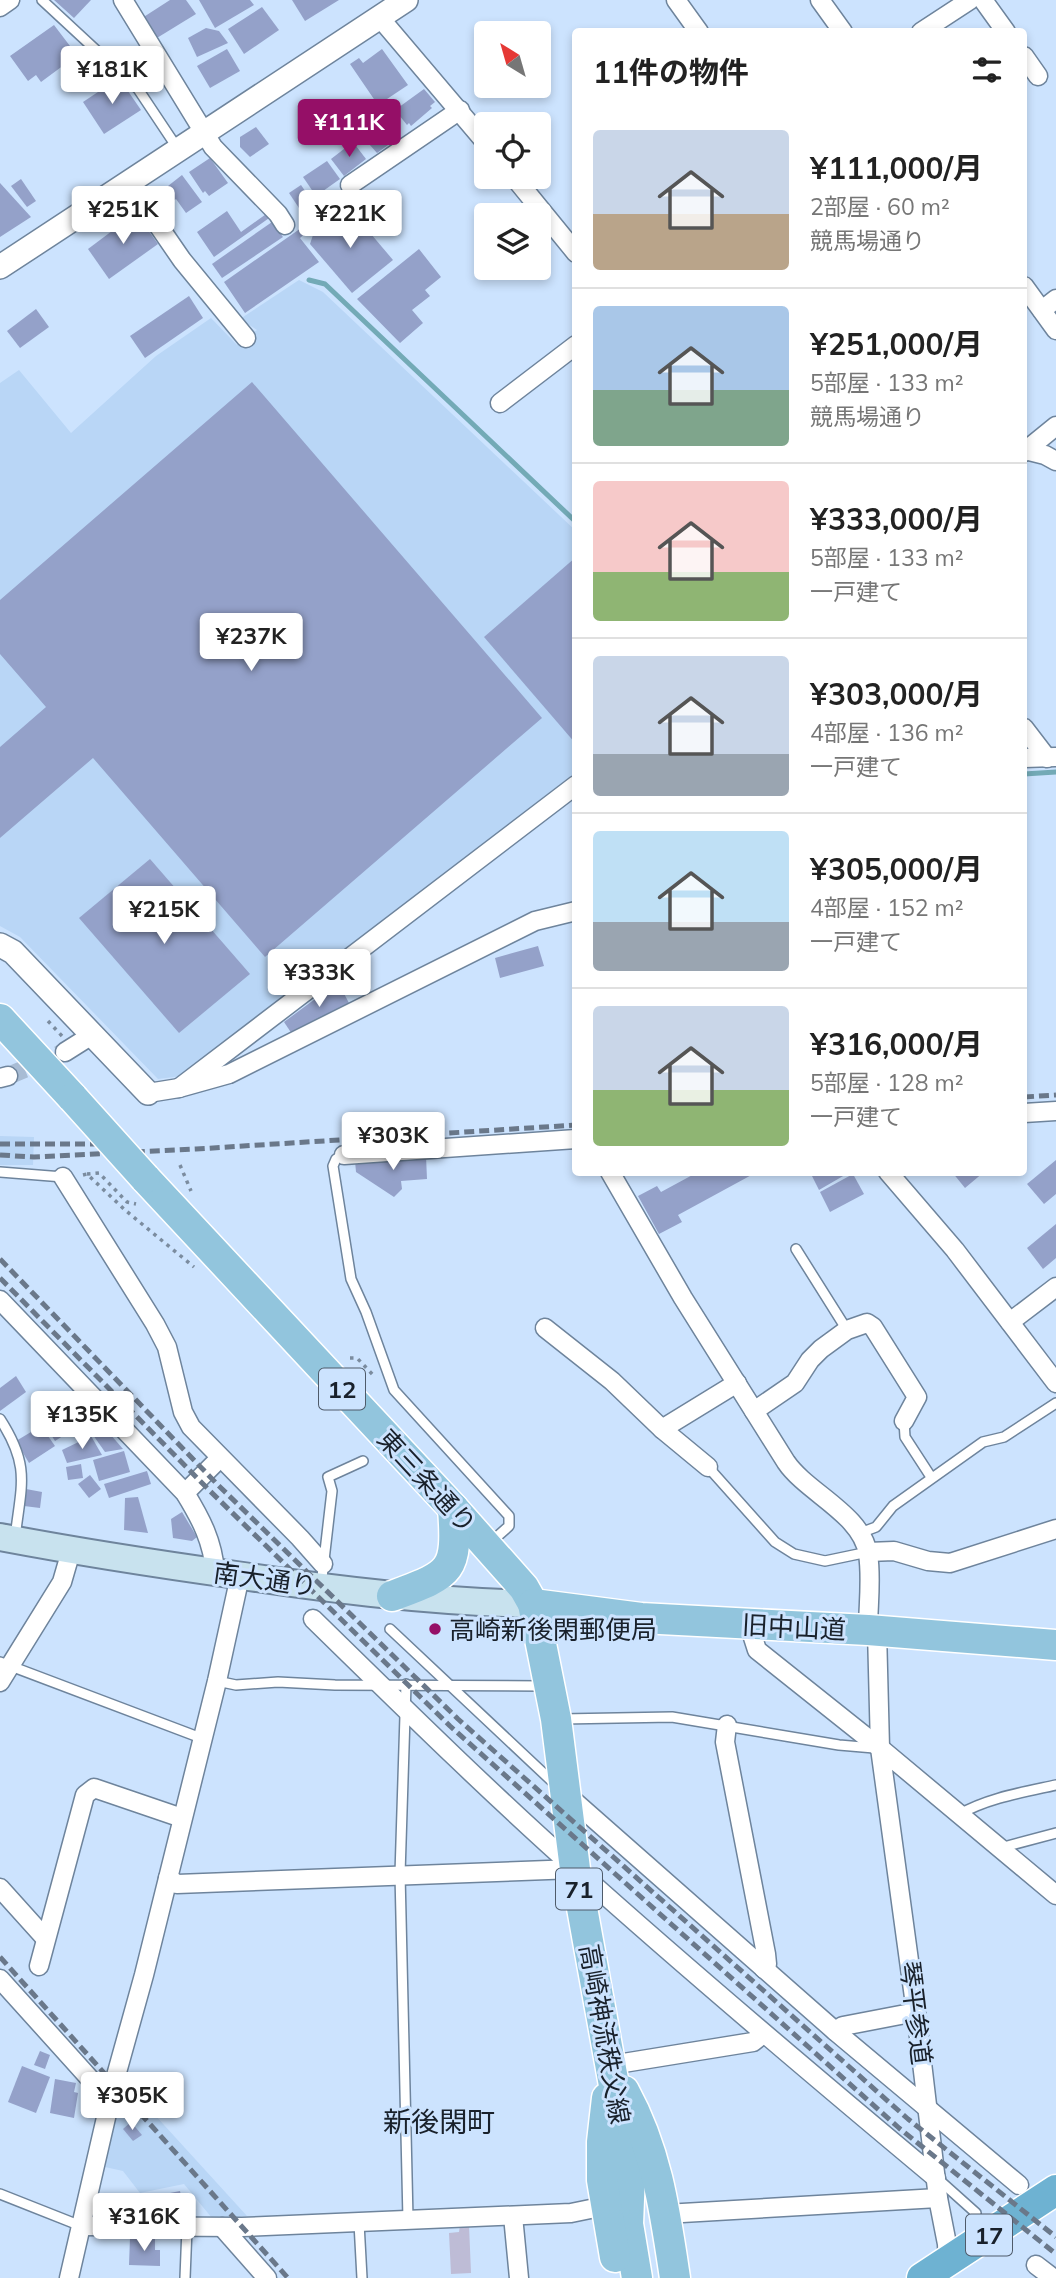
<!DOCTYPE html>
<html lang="ja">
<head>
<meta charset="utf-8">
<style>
  :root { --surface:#fff; --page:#f6f6f6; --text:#222; --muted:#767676; --line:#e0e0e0; --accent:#950f67 }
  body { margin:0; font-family:Mulish,"Noto Sans JP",sans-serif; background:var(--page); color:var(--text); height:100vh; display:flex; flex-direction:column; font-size:26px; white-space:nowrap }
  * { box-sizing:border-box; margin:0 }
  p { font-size:23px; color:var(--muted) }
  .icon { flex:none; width:38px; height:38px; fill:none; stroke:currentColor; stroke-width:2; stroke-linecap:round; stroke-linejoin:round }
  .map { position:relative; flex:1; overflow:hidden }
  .side { position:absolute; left:572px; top:28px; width:455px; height:1148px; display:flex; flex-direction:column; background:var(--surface); border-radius:7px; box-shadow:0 4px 10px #0003 }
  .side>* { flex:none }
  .needle { width:46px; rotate:323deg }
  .controls { position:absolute; left:474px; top:21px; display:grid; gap:14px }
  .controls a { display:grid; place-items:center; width:77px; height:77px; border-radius:7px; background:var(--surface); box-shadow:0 4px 10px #0003; font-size:35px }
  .price { position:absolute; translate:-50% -60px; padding:0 16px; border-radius:7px; background:#fff; color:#222; font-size:23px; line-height:46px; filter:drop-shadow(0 2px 4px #0008) }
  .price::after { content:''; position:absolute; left:50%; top:42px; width:21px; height:16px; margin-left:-10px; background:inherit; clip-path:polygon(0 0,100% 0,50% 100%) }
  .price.on { background:var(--accent); color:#fff }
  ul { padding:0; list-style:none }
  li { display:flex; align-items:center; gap:21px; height:175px; padding:0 21px }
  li+li { border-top:2px solid var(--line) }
  li span { display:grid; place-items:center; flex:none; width:196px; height:140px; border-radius:7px; color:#555 }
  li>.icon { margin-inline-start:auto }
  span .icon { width:84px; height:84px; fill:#fffc; stroke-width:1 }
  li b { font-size:30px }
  h2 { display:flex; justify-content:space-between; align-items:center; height:84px; padding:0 21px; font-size:30px }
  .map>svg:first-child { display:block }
  .built { fill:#b9d6f6 }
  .green { fill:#bebcd6 }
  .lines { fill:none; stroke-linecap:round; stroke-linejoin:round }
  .stream { stroke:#73aab6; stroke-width:5 }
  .building { fill:#94a1c9 }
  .minor-tunnel { stroke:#a8bcd4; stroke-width:18; stroke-dasharray:18 9; stroke-linecap:butt }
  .service-casing { stroke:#6e849c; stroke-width:12 }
  .minor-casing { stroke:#6e849c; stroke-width:21 }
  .tertiary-casing { stroke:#6e849c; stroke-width:26 }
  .secondary-casing { stroke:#6e849c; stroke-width:30 }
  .primary-casing { stroke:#fff; stroke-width:33 }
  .trunk-casing { stroke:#fff; stroke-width:33 }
  .path { stroke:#7b8c9f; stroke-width:3.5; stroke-dasharray:3.5 5; stroke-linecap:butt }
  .service { stroke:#fff; stroke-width:9 }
  .minor { stroke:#fff; stroke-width:18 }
  .tertiary { stroke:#fff; stroke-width:23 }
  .secondary { stroke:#c8e2ee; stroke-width:26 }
  .primary { stroke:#92c5dd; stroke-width:30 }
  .trunk { stroke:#6eb2d2; stroke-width:30 }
  .rail { stroke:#6a788a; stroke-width:5; stroke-dasharray:10 5; stroke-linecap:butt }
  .primary-bridge-casing { stroke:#fff; stroke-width:33; stroke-linecap:butt }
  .primary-bridge { stroke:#92c5dd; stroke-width:30 }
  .poi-dot { fill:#950f67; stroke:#cce3fe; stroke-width:2.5 }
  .labels { text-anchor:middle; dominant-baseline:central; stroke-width:6; stroke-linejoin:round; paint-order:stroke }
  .shield { fill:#cce3fe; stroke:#4f5b6a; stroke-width:2 }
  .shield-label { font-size:24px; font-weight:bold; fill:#19212b }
  .street-label { font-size:26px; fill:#19212b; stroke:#cce3fe }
  .poi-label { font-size:26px; fill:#19212b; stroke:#cce3fe; text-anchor:start }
  .neighbourhood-label { font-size:28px; fill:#19212b; stroke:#cce3fe }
</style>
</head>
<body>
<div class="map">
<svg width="1056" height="2278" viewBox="0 0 1056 2278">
  <rect width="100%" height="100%" fill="#cce3fe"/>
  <g class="built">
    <polygon points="299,280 323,292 576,531 576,772 182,1076 158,1079 20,937 0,926 0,383 19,370 71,433 156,356 211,318 237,345 257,330 240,319"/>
    <polygon points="0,1136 34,1137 33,1165 0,1165"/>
    <polygon points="123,2080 247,2216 212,2218 184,2184 140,2193 123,2171 105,2167"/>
  </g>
  <polygon class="green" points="460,2225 469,2225 471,2273 451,2274 449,2233 459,2232"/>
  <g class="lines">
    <g class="stream">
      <polyline points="309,280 325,284 576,522"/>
      <polyline points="1024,774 1056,772"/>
    </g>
  </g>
  <g class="building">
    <polygon points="54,0 91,0 74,18"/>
    <polygon points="170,0 186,0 196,14 152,41 139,20"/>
    <polygon points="199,0 250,0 254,5 215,28"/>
    <polygon points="292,0 339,0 305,21"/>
    <polygon points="262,7 279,30 244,54 228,29"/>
    <polygon points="54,25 73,50 63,56 68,62 41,82 36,75 28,81 10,56"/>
    <polygon points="206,28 219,31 228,43 197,57 188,38"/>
    <polygon points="227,49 240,71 210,88 197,66"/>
    <polygon points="382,49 408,85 378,105 350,64 359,58 363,63"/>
    <polygon points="119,78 141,110 104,134 83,102"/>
    <polygon points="424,89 435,102 430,106 432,108 411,126 409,123 407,125 395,110"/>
    <polygon points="386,117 398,133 393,137 395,140 377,153 362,136"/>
    <polygon points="256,127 269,144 250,157 240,147 240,137"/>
    <polygon points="353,142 366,159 344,176 331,159"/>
    <polygon points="210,158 228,183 209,196 205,191 203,193 189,172"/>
    <polygon points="327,161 340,179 316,196 303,177"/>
    <polygon points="182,175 202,202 186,213 176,199 168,204 162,194 169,189 168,186"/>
    <polygon points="21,179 36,201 27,207 11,186"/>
    <polygon points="0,183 31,217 0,237"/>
    <polygon points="301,185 323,217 311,226 289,193"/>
    <polygon points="349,208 393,260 352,293 310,244 313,235"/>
    <polygon points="227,211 241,232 269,212 272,216 214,257 197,232"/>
    <polygon points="136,213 158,244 109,279 88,249"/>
    <polygon points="272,222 283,237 222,278 212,264"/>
    <polygon points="304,226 308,231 300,238 319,262 245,313 224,282"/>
    <polygon points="419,249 441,277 425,290 430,296 412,310 423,323 400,343 357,299"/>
    <polygon points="189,296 203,318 145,358 130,336"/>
    <polygon points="36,309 49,327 20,348 7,331"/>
    <polygon points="252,382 542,718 265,957 93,758 0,838 0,747 46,707 0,654 0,600"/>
    <polygon points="576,557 576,744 484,637"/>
    <polygon points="150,859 250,974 179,1033 79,918"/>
    <polygon points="538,946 544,966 500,978 495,958"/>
    <polygon points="338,982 350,1005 292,1034 284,1022"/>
    <polygon points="426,1156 427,1179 401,1181 402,1189 394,1197 356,1172 355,1161"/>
    <polygon points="1056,1160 1056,1194 1044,1204 1027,1184"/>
    <polygon points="698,1172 757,1172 678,1215 682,1222 659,1234 638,1196 657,1186 661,1192"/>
    <polygon points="810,1172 850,1172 819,1190"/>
    <polygon points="952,1172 984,1172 965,1188"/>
    <polygon points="853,1174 864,1194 830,1212 820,1192"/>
    <polygon points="1056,1224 1056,1258 1043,1269 1027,1248"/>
    <polygon points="16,1376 26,1392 0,1411 0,1388"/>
    <polygon points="76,1402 88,1420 55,1441 44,1424"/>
    <polygon points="41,1426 55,1446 29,1463 16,1441"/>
    <polygon points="104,1427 123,1449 105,1452 93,1435"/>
    <polygon points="91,1436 102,1455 67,1463 62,1450"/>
    <polygon points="124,1451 130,1472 99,1481 93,1460"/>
    <polygon points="81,1464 83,1478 68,1480 66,1467"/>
    <polygon points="147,1471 151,1484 109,1498 104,1484"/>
    <polygon points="90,1475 101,1489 89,1498 78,1484"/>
    <polygon points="26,1489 42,1492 40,1508 24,1506"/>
    <polygon points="138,1497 148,1533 124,1530 125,1498"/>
    <polygon points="182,1512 197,1537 192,1541 173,1538 171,1519"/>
    <polygon points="40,2051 50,2055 45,2069 34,2065"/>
    <polygon points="22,2066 50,2077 36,2113 8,2102"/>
    <polygon points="55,2079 76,2083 74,2092 78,2093 74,2118 50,2113"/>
    <polygon points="131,2122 142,2135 133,2141 123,2129"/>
    <polygon points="180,2191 184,2210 154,2217 150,2197"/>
    <polygon points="130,2238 155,2239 155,2250 160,2250 160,2266 129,2265"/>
  </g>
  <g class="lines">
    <polyline class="minor-tunnel" points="8,1076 65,1052"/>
    <defs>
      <g id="service">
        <polyline points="42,0 138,89 178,149"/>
        <polyline points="344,1155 336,1159 333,1166 351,1279 366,1312 394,1390 509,1516 509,1526 491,1542"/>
        <polyline points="0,1172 63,1177"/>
        <polyline points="796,1249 847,1330"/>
        <path d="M0,1419C31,1467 21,1485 15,1538"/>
        <polyline points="904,1421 905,1437 931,1477"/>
        <polyline points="708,1467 775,1542 794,1554 825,1561 868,1552"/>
        <polyline points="860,1533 876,1527 893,1506 983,1442 1004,1437 1056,1403"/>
        <polyline points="321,1586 332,1491 328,1477 363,1461"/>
        <polyline points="390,1629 557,1786"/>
        <polyline points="0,1662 201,1738"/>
        <polyline points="217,1681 236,1685 278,1682 335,1685 543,1686"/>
        <polyline points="406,1684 400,1874 408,2219"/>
        <polyline points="562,1719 672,1717 839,1745 874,1748"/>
        <path d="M958,1815C987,1798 1024,1792 1056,1785"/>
        <polyline points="1000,1848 1056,1833"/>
        <polyline points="938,2179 976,2213"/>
        <polyline points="0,2194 81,2226"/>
        <polyline points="359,2223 362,2278"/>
        <polyline points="185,2278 187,2228"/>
      </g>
      <g id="minor">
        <polyline points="123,0 213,147 278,214 285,225"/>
        <polyline points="676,0 699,32"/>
        <polyline points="820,0 843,32"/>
        <polyline points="983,0 1006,32"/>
        <polyline points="0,7 10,0"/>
        <polyline points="380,18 486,143"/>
        <polyline points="921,32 970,0"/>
        <polyline points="1024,56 1038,76"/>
        <polyline points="514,177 576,253"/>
        <polyline points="129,183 182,260 246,338"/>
        <polyline points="350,185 460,110"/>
        <polyline points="1024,286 1056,330"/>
        <polyline points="1042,310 1056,299"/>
        <polyline points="500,403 576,345"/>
        <polyline points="1025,450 1045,455 1056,461"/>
        <polyline points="1024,452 1056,426"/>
        <polyline points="1024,728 1047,758"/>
        <polyline points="1024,758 1055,757"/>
        <polyline points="65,1052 92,1035"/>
        <polyline points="0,1078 8,1076"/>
        <polyline points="179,1088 576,785"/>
        <polyline points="148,1093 179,1088 229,1074 535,921 576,911"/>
        <polyline points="1024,1113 1056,1111"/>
        <polyline points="344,1155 576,1139"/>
        <path d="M610,1172L683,1298L786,1462C807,1493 862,1514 868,1554C872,1578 868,1606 868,1630"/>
        <polyline points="888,1172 955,1250 1056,1383"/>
        <polyline points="63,1177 155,1324 167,1347 183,1412 191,1427 300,1538 323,1564"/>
        <path d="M0,1300L185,1493C201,1519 213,1542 215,1572"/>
        <polyline points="1010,1322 1056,1287"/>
        <polyline points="545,1328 612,1381 662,1429 708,1467"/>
        <polyline points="754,1411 795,1383 810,1360 821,1349 847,1330 867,1323 873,1327 917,1397 904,1421"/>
        <polyline points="662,1429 737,1383"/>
        <polyline points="185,1493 220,1458"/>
        <polyline points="868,1552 894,1551 928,1561 950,1563 1056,1529"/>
        <path d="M313,1619C400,1704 487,1790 578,1871C695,1976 815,2077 936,2178"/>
        <polyline points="749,1625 757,1650 880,1748 1056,1895"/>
        <polyline points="877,1631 880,1748 916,2012 938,2198 947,2244 948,2267"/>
        <polyline points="0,1682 62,1582 71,1551"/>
        <polyline points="727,1725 725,1742 766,1954 767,1964 764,1969"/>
        <polyline points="567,1795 835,2031 1019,2185"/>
        <polyline points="168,1878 177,1884 575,1869"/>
        <polyline points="0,1888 45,1938"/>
        <polyline points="39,1966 85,1795 94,1788 182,1818"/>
        <polyline points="0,1979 91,2080 111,2095"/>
        <polyline points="835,2031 843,2026 916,2012"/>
        <polyline points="611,2065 753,2042 763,2034"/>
        <polyline points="665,2214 938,2198"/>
        <polyline points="513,2216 519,2278"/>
        <polyline points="81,2226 242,2227 571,2213 605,2206"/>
        <polyline points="222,2227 267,2278"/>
        <polyline points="1036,2265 1053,2278"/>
        <polyline points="69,2278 114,2083 144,1975 217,1681 240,1576"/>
      </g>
      <g id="tertiary">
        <polyline points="0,267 406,0"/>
        <polyline points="0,945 13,952 148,1093"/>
      </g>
      <path id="secondary" d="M0,1537C79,1552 157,1564 236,1575C335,1590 433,1602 533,1604"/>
      <g id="primary">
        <polyline points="0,1019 73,1098"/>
        <polyline points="145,1178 453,1508 524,1588 533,1604 556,1719 575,1869 630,2174 628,2224 637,2278"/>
        <path d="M392,1596C451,1574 458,1573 453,1508"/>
        <polyline points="533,1604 641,1618 868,1630 1056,1645"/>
        <path d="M624,2091C657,2151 665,2211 675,2278"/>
        <polyline points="607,2098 602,2142 602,2180 615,2257"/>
      </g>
      <polyline id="trunk" points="922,2278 1056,2190"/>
    </defs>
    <use href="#service" class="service-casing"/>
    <use href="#minor" class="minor-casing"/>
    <use href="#tertiary" class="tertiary-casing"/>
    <use href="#secondary" class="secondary-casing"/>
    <use href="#primary" class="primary-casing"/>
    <use href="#trunk" class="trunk-casing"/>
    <g class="path">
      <polyline points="48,1021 62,1036"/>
      <polyline points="180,1165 191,1191"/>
      <polyline points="87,1174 99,1173 127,1202 136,1204"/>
      <polyline points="83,1175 87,1174 125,1210 194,1267"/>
      <polyline points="350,1358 357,1358 375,1377"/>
    </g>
    <use href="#service" class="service"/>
    <use href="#minor" class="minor"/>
    <use href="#tertiary" class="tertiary"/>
    <use href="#secondary" class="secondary"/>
    <use href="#primary" class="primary"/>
    <use href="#trunk" class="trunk"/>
    <g class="rail">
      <polyline points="1024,1097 1056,1095"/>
      <polyline points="0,1144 98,1144"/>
      <polyline points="0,1155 34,1157 196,1149 576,1125"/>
      <polyline points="0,1259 217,1484 458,1719 908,2119 1056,2237"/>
      <polyline points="0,1278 209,1490 450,1726 899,2128 1056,2254"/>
      <polyline points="0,1957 288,2278"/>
    </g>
    <defs>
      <polyline id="primary-bridge" points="73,1098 145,1178"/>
    </defs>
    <use href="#primary-bridge" class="primary-bridge-casing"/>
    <use href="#primary-bridge" class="primary-bridge"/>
  </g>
  <circle class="poi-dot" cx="435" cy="1629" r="7"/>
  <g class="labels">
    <g class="shield">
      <rect x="319" y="1368.5" width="46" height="41" rx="5"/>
      <rect x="556" y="1868.5" width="46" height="41" rx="5"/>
      <rect x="966" y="2214.5" width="46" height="41" rx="5"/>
    </g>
    <g class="shield-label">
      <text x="342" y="1389">12</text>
      <text x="579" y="1889">71</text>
      <text x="989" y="2235">17</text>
    </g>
    <g class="street-label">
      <text transform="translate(427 1481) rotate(47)">東三条通り</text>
      <text transform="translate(265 1579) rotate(8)">南大通り</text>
      <text transform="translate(794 1627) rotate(3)">旧中山道</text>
      <text transform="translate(916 2013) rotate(83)">琴平参道</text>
      <text transform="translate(605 2034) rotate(80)">高崎神流秩父線</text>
    </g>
    <g class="poi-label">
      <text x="449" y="1629">高崎新後閑郵便局</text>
    </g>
    <g class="neighbourhood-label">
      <text x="439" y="2121">新後閑町</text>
    </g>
  </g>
</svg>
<div class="controls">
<a><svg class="needle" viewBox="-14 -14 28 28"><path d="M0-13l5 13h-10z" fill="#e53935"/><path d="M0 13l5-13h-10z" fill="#767676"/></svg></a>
<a><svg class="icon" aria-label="locate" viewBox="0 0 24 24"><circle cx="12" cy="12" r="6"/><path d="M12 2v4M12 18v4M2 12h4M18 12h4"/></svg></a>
<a><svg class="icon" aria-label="layers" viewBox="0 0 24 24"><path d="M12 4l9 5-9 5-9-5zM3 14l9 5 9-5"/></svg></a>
</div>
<b class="price" style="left:112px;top:106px">¥181K</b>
<b class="price on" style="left:349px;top:159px">¥111K</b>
<b class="price" style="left:123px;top:246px">¥251K</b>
<b class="price" style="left:350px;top:250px">¥221K</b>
<b class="price" style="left:251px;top:673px">¥237K</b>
<b class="price" style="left:164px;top:946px">¥215K</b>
<b class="price" style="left:319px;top:1009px">¥333K</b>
<b class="price" style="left:393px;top:1172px">¥303K</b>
<b class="price" style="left:82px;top:1451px">¥135K</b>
<b class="price" style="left:132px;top:2132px">¥305K</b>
<b class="price" style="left:144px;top:2253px">¥316K</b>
<section class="side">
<h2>11件の物件<svg class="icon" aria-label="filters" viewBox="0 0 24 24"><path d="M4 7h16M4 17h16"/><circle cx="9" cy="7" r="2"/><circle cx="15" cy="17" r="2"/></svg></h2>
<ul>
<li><span style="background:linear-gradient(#c9d6e8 60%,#b9a48a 0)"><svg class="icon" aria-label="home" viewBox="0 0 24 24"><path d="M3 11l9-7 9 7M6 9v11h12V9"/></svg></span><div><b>¥111,000/月</b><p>2部屋 · 60 m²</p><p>競馬場通り</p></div></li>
<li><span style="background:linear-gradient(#a9c7e8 60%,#7fa58c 0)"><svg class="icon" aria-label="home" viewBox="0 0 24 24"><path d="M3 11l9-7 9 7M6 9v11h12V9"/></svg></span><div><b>¥251,000/月</b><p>5部屋 · 133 m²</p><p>競馬場通り</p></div></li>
<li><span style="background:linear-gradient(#f6c9c9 65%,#8fb573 0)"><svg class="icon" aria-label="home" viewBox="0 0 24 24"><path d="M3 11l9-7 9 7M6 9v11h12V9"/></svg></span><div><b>¥333,000/月</b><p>5部屋 · 133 m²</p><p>一戸建て</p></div></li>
<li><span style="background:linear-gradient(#c9d6e8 70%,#9aa5b1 0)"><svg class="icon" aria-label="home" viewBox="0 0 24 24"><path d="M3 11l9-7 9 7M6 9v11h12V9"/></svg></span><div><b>¥303,000/月</b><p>4部屋 · 136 m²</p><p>一戸建て</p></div></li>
<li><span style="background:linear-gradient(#bfe0f5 65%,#9aa5b1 0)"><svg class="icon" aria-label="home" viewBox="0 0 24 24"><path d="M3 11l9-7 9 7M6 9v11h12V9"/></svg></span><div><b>¥305,000/月</b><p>4部屋 · 152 m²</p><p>一戸建て</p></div></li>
<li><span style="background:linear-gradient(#c9d6e8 60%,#8fb573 0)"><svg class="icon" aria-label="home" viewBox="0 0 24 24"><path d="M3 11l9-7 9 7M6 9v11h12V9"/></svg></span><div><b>¥316,000/月</b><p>5部屋 · 128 m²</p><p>一戸建て</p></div></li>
</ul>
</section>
</div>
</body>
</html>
